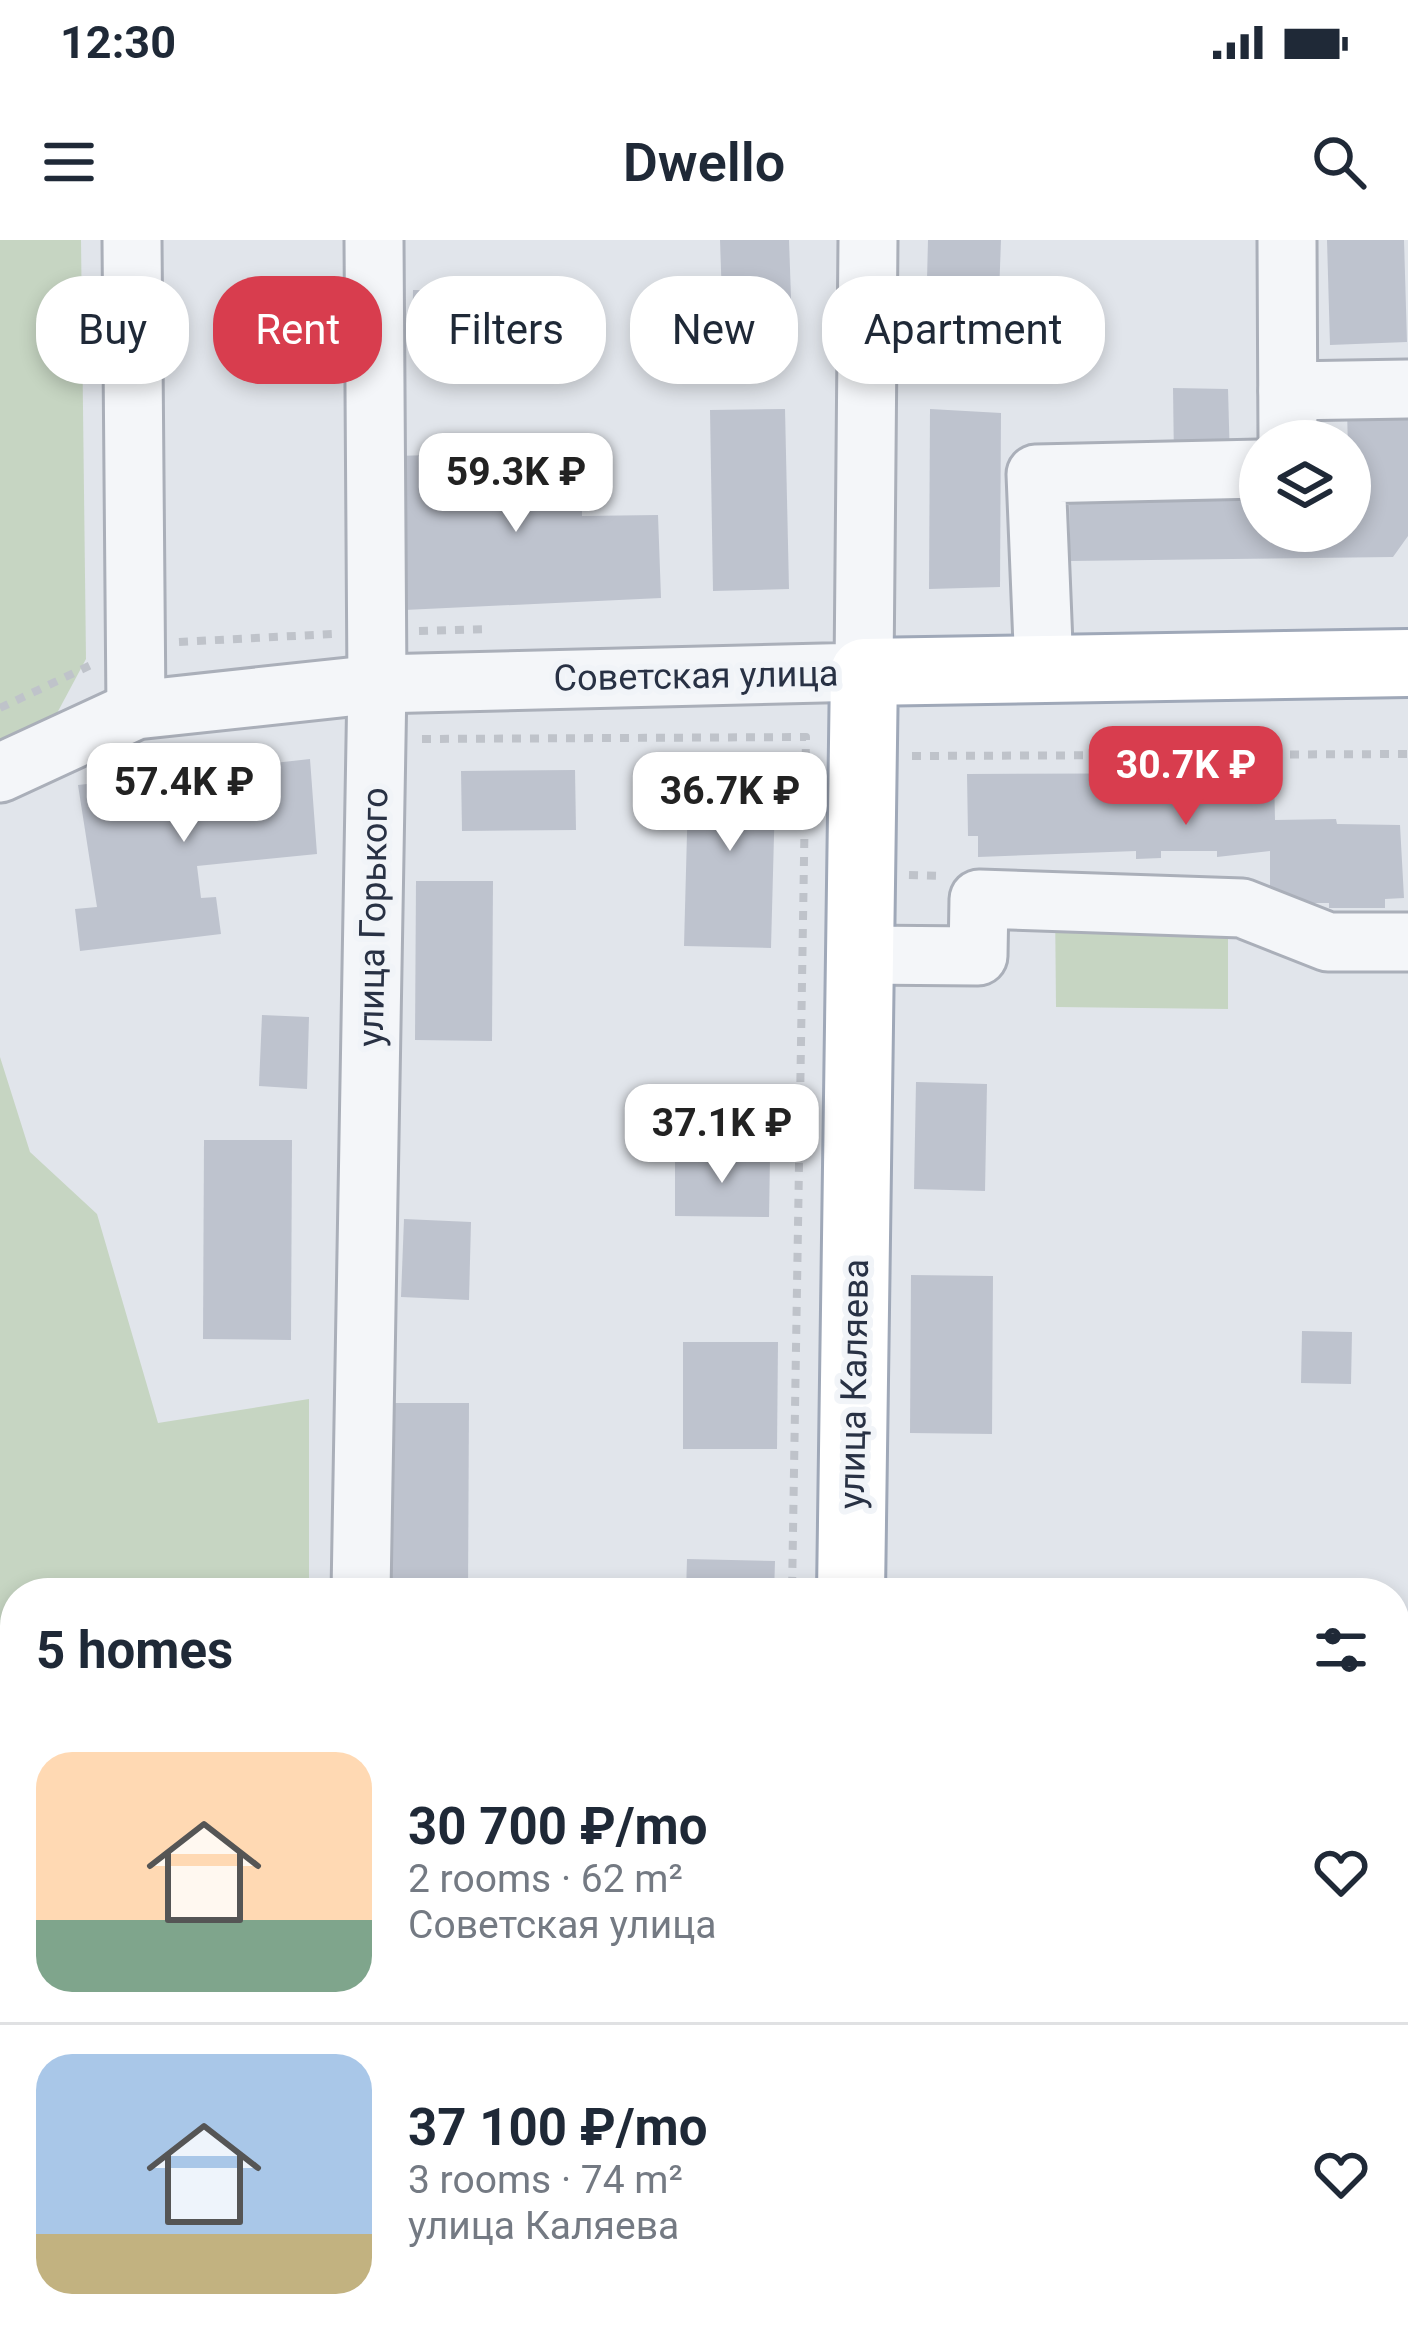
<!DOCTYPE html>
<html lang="en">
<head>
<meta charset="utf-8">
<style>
  :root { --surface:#fff; --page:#f2f2f3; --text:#1f2937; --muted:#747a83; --line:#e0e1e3; --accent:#d83d4e }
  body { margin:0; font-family:Roboto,sans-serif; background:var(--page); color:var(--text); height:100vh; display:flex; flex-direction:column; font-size:45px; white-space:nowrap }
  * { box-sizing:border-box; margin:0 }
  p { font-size:39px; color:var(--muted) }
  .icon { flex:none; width:66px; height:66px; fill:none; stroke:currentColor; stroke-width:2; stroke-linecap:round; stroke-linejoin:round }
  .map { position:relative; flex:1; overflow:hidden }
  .drawer { position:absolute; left:0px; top:1338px; width:1410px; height:771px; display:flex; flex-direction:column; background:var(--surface); border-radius:48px 48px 0 0; box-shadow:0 6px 18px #0003 }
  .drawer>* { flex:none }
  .guide { position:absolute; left:36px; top:36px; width:1338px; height:108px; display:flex; gap:24px }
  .buttons { position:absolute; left:1239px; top:180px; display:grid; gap:24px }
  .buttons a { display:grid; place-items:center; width:132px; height:132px; border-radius:50%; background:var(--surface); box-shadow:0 6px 18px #0003; font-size:60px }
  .price { position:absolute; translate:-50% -102px; padding:0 27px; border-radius:24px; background:#fff; color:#222; font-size:39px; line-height:78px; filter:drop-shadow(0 3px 6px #0008) }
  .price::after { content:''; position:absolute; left:50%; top:72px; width:36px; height:27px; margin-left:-18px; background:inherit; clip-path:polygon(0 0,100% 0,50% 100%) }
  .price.current { background:var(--accent); color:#fff }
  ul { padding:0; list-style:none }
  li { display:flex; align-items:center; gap:36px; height:300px; padding:0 36px }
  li+li { border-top:3px solid var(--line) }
  li span { display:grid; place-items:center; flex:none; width:336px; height:240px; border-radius:36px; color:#555 }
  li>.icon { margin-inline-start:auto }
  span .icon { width:144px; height:144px; fill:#fffc; stroke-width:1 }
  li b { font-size:51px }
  h2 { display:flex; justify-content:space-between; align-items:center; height:144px; padding:0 36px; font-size:51px }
  .pill { padding:0 42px; border-radius:48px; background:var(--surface); box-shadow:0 6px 18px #0003; font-size:42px; line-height:108px }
  .pill.current { background:var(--accent); color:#fff }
  .status { display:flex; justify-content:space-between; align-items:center; height:84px; padding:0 60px; background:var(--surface); direction:ltr }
  .status svg { height:33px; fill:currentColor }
  header { display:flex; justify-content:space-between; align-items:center; height:156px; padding:0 36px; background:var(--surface); font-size:54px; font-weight:600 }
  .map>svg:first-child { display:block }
  .green { fill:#c6d5c2 }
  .building { fill:#bec3ce }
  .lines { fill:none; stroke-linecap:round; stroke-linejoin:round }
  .minor-casing { stroke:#aaafb9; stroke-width:63 }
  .major-casing { stroke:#9fa8b8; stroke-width:72 }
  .path { stroke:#bfc3ca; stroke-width:8; stroke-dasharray:9 9; stroke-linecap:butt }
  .minor { stroke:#f4f6f9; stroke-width:57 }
  .major { stroke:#fff; stroke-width:66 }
  .labels { text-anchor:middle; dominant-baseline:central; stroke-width:12; stroke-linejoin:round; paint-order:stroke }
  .street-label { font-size:36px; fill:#283144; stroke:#f1f4f8 }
</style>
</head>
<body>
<div class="status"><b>12:30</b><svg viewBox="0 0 49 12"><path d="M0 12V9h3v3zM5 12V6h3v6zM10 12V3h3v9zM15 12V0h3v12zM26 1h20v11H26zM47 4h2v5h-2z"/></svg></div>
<header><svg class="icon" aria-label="menu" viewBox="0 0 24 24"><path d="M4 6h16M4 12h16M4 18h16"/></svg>Dwello<svg class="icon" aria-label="search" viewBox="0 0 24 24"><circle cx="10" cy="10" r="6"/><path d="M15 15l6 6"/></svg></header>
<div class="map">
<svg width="1408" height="2108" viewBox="0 0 1408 2108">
  <rect width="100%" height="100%" fill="#e1e5eb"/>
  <g class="green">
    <polygon points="0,0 81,0 86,419 48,490 0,518"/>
    <polygon points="1055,662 1228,668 1228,769 1056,767"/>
    <polygon points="0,817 30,912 97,974 158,1183 309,1159 309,1353 15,1353 15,2094 311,2094 311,2108 0,2108"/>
  </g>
  <g class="building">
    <polygon points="720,0 789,0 792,86 723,88"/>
    <polygon points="928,0 1001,0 998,82 926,80"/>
    <polygon points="1327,0 1404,0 1407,102 1330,105"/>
    <polygon points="413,50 502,51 502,102 412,101"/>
    <polygon points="1173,148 1228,149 1230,222 1174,221"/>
    <polygon points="785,169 789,349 713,351 710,170"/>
    <polygon points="930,169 1001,173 1000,347 929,349"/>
    <polygon points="1347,169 1408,170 1408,296 1393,317 1070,321 1069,251 1260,248 1260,291 1350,291"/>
    <polygon points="581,210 582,276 658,275 661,358 404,370 398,216"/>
    <polygon points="310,519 317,614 197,626 201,658 216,657 221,694 80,711 75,669 97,667 78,545"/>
    <polygon points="689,519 776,521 771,708 684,706"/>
    <polygon points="575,530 576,590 462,591 461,531"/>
    <polygon points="1274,533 1275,580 1336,579 1337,584 1400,585 1404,658 1385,659 1385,668 1329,668 1329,663 1300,663 1300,657 1270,656 1270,611 1217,617 1217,611 1161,611 1161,618 1136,619 1136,611 978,617 978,596 968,596 967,534"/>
    <polygon points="416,641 493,641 492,801 415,800"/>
    <polygon points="262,775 309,777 307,849 259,846"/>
    <polygon points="916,842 987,844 985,951 914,949"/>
    <polygon points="204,900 292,900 291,1100 203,1099"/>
    <polygon points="675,916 770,917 769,977 675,976"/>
    <polygon points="404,979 471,982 469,1060 401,1057"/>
    <polygon points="911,1035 993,1036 992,1194 910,1193"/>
    <polygon points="1302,1091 1352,1092 1351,1144 1301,1143"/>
    <polygon points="683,1102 778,1102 777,1209 683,1209"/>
    <polygon points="386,1163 469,1163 468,1353 385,1353"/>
    <polygon points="687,1319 775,1321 774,1353 686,1353"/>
    <polygon points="1395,1420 1408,1420 1408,1525 1395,1524"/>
    <polygon points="1395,1787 1401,1815 1408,1820 1408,1894 1404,1891 1395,1904"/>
    <rect x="404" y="2094" width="45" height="14"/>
  </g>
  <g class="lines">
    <defs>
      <g id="minor">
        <polyline points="132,0 136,470"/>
        <polyline points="1287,0 1288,201"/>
        <polyline points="1288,151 1408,149"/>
        <polyline points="1044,429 1036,234 1260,229"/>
        <polyline points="0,533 136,470 377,444 864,432 868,0"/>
        <polyline points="860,715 978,716 979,659 1242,668 1328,702 1408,702"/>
        <polyline points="361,1353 377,444 374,0"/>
        <polyline points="1395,1710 1408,1731"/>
        <polyline points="347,2108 347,2094"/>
      </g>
      <g id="major">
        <polyline points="851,1353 864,432 1408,423"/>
        <polyline points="834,2108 834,2094"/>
      </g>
    </defs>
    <use href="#minor" class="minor-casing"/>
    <use href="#major" class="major-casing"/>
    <g class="path">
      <polyline points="419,391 488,389"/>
      <polyline points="179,402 332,394"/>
      <polyline points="0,468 91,425"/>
      <polyline points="422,499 806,497 792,1353"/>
      <polyline points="912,516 1408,514"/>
      <polyline points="909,635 942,636"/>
    </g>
    <use href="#minor" class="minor"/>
    <use href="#major" class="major"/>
  </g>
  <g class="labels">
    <g class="street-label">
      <text transform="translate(696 436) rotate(-1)">Советская улица</text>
      <text transform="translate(373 677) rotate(-89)">улица Горького</text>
      <text transform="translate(854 1144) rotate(-89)">улица Каляева</text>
    </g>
  </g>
</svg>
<div class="buttons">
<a><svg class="icon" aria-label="layers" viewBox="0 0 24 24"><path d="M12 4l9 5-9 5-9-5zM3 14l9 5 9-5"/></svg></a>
</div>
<b class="price" style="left:516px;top:295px">59.3K ₽</b>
<b class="price current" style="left:1186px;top:588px">30.7K ₽</b>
<b class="price" style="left:184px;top:605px">57.4K ₽</b>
<b class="price" style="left:730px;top:614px">36.7K ₽</b>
<b class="price" style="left:722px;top:946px">37.1K ₽</b>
<div class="guide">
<a class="pill">Buy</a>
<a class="pill current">Rent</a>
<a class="pill">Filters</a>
<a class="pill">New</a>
<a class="pill">Apartment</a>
</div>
<section class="drawer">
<h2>5 homes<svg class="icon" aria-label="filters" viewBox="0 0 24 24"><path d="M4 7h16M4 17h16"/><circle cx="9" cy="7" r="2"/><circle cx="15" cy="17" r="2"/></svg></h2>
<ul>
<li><span style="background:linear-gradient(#ffd9b3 70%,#7fa58c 0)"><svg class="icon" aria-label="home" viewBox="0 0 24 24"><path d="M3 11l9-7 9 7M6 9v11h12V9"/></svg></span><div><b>30 700 ₽/mo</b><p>2 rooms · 62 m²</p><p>Советская улица</p></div><svg class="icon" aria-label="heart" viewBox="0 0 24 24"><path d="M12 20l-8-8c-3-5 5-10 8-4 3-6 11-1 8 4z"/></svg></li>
<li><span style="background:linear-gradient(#a9c7e8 75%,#c2b280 0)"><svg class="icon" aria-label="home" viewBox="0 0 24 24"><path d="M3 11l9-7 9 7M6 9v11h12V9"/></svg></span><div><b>37 100 ₽/mo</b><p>3 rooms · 74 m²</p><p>улица Каляева</p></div><svg class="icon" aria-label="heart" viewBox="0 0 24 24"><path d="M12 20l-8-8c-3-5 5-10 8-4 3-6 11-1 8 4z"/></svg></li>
</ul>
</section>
</div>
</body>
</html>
